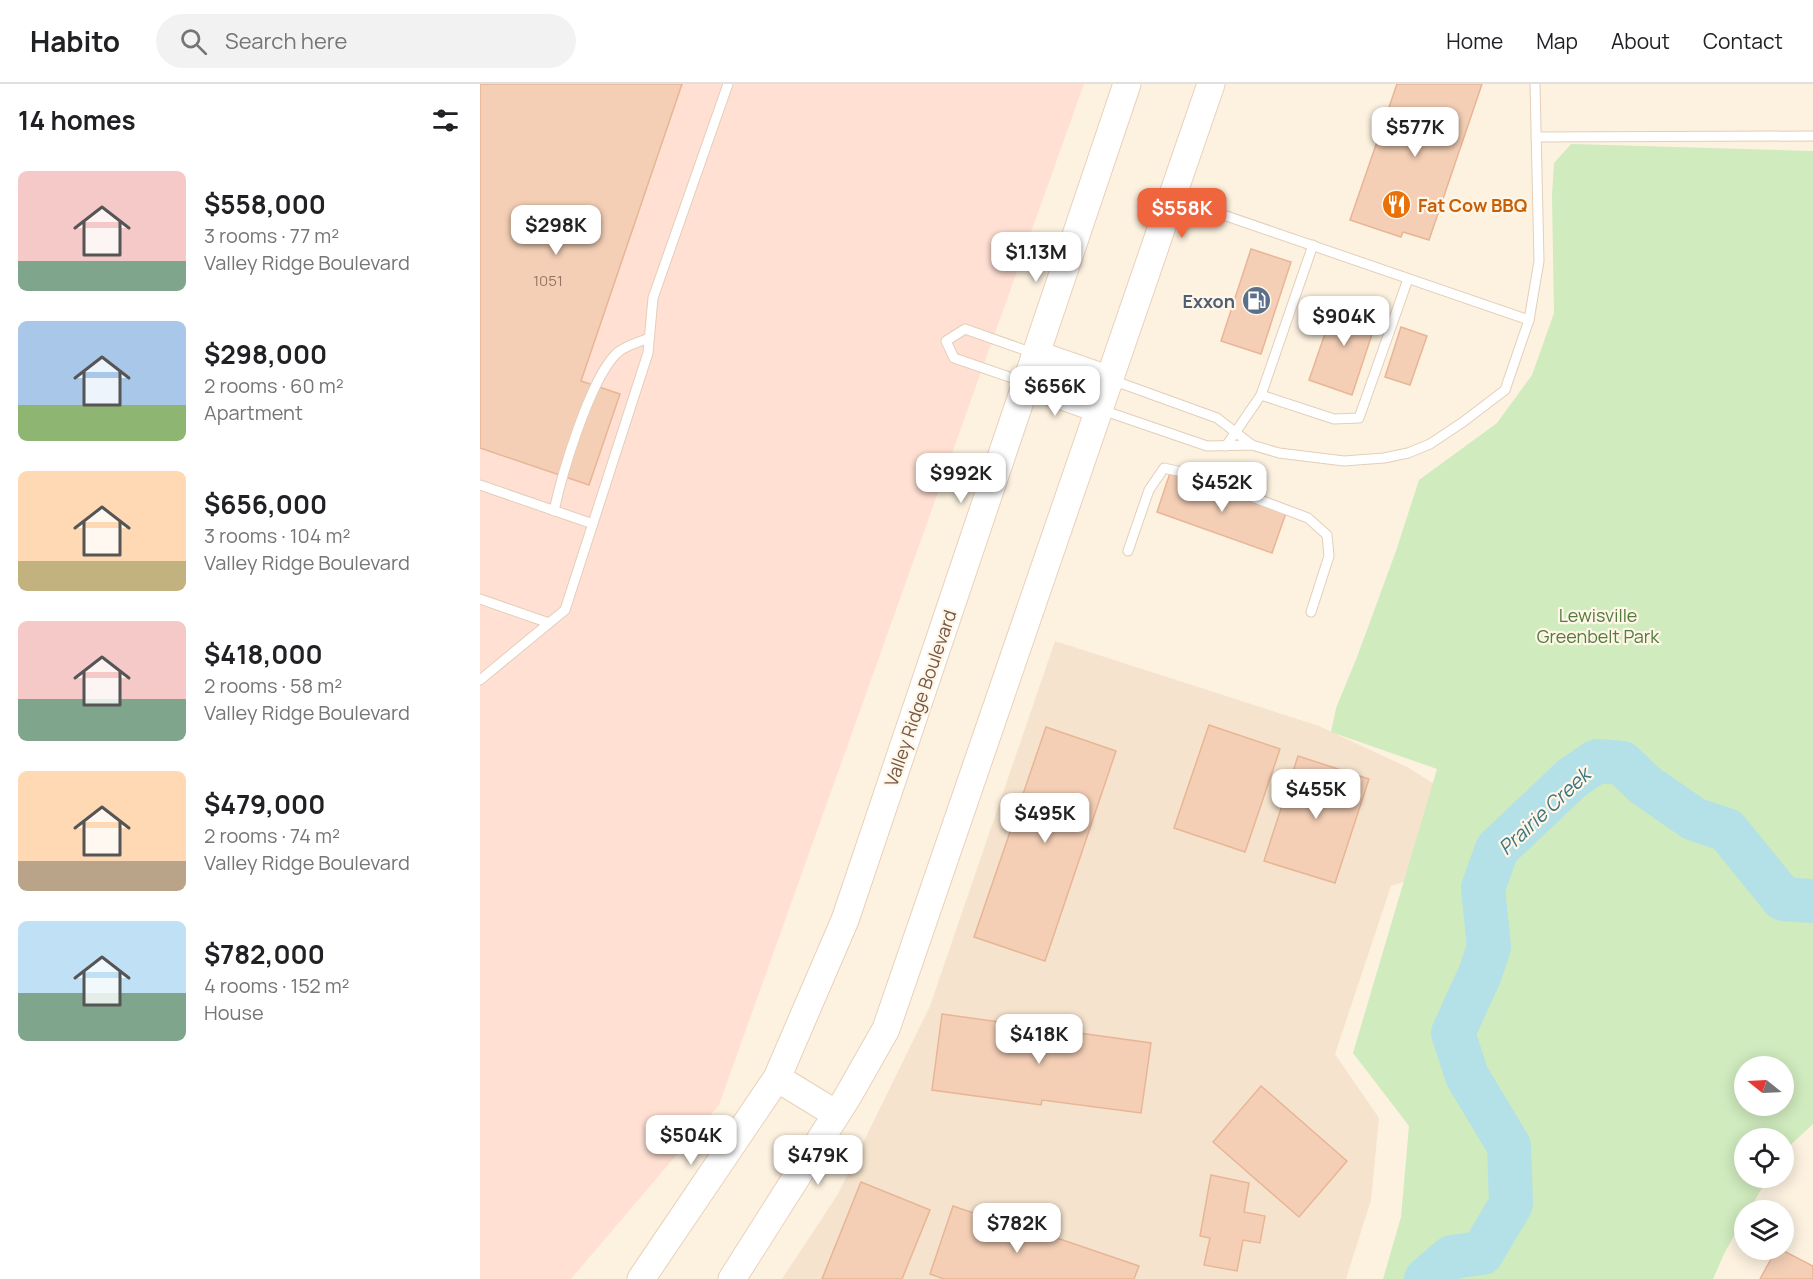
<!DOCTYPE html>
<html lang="en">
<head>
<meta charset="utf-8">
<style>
  :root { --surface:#fff; --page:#f2f2f2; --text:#202124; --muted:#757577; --line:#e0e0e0; --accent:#ef653d }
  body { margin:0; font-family:Manrope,sans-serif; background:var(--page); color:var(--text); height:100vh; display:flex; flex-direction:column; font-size:22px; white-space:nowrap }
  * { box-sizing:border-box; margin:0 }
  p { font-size:20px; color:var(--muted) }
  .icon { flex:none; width:33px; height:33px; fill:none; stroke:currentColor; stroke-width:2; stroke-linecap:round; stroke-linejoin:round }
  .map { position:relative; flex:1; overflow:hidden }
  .sheet { display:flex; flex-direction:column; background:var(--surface); width:480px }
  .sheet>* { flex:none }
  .needle { width:39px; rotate:288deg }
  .buttons { position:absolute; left:1254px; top:972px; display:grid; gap:12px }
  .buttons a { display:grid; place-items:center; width:60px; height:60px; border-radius:50%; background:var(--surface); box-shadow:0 3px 15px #0003; font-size:30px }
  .price { position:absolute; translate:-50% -51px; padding:0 14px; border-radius:12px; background:#fff; color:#222; font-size:20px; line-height:39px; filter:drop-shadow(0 2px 3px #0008) }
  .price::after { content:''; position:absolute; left:50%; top:36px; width:18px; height:14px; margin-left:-9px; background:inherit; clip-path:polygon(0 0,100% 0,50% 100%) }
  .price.selected { background:var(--accent); color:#fff }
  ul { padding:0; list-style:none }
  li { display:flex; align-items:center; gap:18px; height:150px; padding:0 18px }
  li span { display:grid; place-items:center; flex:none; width:168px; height:120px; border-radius:9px; color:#555 }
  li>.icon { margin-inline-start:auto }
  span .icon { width:72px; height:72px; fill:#fffc; stroke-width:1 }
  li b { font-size:26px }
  h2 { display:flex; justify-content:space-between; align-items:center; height:72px; padding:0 18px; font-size:26px }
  header { display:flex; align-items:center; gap:36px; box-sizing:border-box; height:84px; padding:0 30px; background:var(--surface); border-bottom:2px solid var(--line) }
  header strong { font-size:28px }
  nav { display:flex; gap:33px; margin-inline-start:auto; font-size:21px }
  .search { width:420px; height:54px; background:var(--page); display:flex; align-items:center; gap:15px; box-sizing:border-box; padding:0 21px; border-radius:33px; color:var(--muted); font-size:22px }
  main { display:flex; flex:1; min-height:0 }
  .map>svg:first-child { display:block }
  .residential { fill:#f5e3ce }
  .commercial { fill:#ffe0d3 }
  .green { fill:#d0ebbe; fill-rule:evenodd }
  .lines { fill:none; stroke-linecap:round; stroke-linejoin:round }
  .river { stroke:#b4e0e8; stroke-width:44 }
  .building { fill:#f4cfb6; stroke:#e8b595; stroke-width:1.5 }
  .lane-casing { stroke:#e2cebb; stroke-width:11 }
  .secondary-casing { stroke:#e9d1bb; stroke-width:29 }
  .lane { stroke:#fff; stroke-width:9 }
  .secondary { stroke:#fff; stroke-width:27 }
  .labels { text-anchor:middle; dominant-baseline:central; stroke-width:4.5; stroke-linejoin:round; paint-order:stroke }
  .number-label { font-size:15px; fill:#957562 }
  .food-label { font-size:18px; font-weight:bold; fill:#c56008; stroke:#fff6e7; text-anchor:start }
  .service-label { font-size:18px; font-weight:bold; fill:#4e5e75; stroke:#fff6e7; text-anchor:end }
  .park-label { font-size:18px; fill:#507c3d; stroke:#fff6e7 }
  .street-label { font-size:18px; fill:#755746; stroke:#fff6e7 }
  .water-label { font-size:20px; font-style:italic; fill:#3b7783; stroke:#fff6e7 }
</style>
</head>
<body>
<header>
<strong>Habito</strong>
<div class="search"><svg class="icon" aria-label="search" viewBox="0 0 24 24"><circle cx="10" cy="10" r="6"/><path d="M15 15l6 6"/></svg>Search here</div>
<nav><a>Home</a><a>Map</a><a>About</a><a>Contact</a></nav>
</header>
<main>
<section class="sheet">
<h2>14 homes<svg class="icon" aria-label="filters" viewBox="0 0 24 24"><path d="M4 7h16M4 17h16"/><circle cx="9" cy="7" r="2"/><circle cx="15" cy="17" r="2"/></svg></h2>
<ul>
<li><span style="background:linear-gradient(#f6c9c9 75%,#7fa58c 0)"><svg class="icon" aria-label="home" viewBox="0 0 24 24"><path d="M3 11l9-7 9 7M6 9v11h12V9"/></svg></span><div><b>$558,000</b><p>3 rooms · 77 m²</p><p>Valley Ridge Boulevard</p></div></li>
<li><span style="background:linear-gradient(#a9c7e8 70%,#8fb573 0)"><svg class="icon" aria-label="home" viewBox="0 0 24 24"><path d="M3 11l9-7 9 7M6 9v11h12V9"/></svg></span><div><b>$298,000</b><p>2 rooms · 60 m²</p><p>Apartment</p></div></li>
<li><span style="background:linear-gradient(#ffd9b3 75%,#c2b280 0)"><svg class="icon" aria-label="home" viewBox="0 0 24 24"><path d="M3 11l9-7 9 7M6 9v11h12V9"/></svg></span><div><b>$656,000</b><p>3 rooms · 104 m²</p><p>Valley Ridge Boulevard</p></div></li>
<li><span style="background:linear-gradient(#f6c9c9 65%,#7fa58c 0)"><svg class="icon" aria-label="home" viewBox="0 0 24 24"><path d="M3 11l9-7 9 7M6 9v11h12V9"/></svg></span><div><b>$418,000</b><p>2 rooms · 58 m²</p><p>Valley Ridge Boulevard</p></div></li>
<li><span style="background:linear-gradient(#ffd9b3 75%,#b9a48a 0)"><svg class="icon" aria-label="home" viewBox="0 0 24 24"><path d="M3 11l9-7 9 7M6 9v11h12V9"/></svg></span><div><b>$479,000</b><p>2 rooms · 74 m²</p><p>Valley Ridge Boulevard</p></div></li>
<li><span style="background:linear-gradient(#bfe0f5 60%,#7fa58c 0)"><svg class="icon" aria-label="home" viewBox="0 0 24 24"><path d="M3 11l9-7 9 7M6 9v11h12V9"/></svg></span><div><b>$782,000</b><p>4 rooms · 152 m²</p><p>House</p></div></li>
</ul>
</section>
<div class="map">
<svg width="1333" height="1195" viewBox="0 0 1333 1195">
  <rect width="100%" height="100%" fill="#fdf2e0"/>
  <polygon class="residential" points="575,557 839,642 929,684 984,719 953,788 911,802 855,970 899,1034 891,1116 866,1195 302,1195 358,1110 450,922"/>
  <polygon class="commercial" points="0,0 604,0 239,1021 91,1195 0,1195"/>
  <path class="green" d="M1091,60L1333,67V1040L1304,1067V1054H1264V1094H1288L1269,1126H1264V1134L1245,1168L1233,1195H903L921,1133L929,1042L873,969L957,685L851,648L856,624L877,573L916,467L939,396L1017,339L1052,291L1074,229L1072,112L1074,79ZM1264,982H1304V1022H1264Z"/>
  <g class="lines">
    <polyline class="river" points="946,1195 972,1173 1002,1169 1031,1120 1029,1062 987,992 973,949 1000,890 1009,863 1003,804 1017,765 1092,694 1117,677 1142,679 1165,701 1214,735 1247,746 1303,815 1333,817"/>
  </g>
  <g class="building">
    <polygon points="0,0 202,0 101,297 140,310 109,401 0,364"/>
    <polygon points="917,0 1002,0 949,156 923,148 921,153 870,136"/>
    <polygon points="771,165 811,178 781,270 741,257"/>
    <polygon points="857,215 899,229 872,311 829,296"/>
    <polygon points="921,243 947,252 930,301 905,293"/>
    <polygon points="690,389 806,429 792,469 677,428"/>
    <polygon points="729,641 800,665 765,768 694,744"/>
    <polygon points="566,643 636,667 565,877 494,853"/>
    <polygon points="818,672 889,695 855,799 784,777"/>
    <polygon points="462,930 671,959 661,1029 562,1016 561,1021 452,1006"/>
    <polygon points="781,1002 867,1077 819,1133 733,1058"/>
    <polygon points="731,1091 769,1099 764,1128 785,1132 780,1159 763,1156 757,1187 724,1181 730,1154 720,1152"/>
    <polygon points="381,1098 450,1126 422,1195 342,1195"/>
    <polygon points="473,1122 567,1154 568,1151 659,1182 654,1195 464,1195 450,1190"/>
    <polygon points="1296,1166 1302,1166 1333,1182 1333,1195 1280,1195"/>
  </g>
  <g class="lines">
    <defs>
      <g id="lane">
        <polyline points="1056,53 1333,52"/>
        <polyline points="694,114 1049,236"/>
        <polyline points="632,296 737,334 772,361"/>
        <polyline points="544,298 474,274 466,257 485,245 553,269"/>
        <polyline points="781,311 854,335 879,334 928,195"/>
        <polyline points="622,326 727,362 772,361 799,369 864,377 904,374 928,369 950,360 983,338 1025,306 1049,236 1059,177 1055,0"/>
        <polyline points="746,362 781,311 833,161"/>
        <polyline points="0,401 113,440"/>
        <path d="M74,427C82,389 110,296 136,270C143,262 160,258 169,254"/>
        <polyline points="648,467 669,406 684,384 711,390 828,434 847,451 849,472 831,528"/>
        <polyline points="0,515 69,539"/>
        <polyline points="0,596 85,526 168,269 173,214 248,0"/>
      </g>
      <g id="secondary">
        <polyline points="555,270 630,296"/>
        <polyline points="546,299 619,325"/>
        <polyline points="297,994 356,1030"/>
        <polyline points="161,1195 297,994 365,836 647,0"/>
        <polyline points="252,1195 368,1012 406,945 731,0"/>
      </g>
    </defs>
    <use href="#lane" class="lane-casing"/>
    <use href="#secondary" class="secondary-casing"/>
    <use href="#lane" class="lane"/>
    <use href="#secondary" class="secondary"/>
  </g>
  <defs>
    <symbol id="restaurant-disc" viewBox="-11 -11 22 22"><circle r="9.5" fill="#e8710a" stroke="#fff6e7"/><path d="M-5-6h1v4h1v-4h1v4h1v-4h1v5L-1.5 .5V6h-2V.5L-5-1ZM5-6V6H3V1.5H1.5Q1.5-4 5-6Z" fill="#fff"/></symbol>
    <symbol id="fuel-disc" viewBox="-11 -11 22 22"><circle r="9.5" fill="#5c6f8a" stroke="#fff6e7"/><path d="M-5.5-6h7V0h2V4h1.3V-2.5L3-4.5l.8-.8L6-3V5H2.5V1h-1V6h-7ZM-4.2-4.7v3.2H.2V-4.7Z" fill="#fff"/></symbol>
  </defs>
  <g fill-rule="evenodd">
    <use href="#restaurant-disc" x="900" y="104" width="33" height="33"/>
    <use href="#fuel-disc" x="760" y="200" width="33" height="33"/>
  </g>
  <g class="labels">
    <g class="number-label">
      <text x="68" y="196">1051</text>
    </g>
    <g class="food-label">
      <text x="938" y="121">Fat Cow BBQ</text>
    </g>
    <g class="service-label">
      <text x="755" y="217">Exxon</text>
    </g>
    <g class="park-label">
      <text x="1118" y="531">Lewisville<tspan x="1118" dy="21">Greenbelt Park</tspan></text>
    </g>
    <g class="street-label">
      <text transform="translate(440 614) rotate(-71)">Valley Ridge Boulevard</text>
    </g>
    <g class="water-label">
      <text transform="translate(1064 727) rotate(-43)">Prairie Creek</text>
    </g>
  </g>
</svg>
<div class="buttons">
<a><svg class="needle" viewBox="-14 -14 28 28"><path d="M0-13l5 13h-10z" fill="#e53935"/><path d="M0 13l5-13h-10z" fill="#757577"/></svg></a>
<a><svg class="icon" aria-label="locate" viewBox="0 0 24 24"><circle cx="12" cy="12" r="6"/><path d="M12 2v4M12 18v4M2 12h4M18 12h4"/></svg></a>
<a><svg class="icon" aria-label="layers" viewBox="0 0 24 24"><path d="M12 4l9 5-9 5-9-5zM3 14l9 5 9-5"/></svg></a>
</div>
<b class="price" style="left:935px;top:74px">$577K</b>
<b class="price selected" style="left:702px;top:155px">$558K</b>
<b class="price" style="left:76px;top:172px">$298K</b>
<b class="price" style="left:556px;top:199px">$1.13M</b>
<b class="price" style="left:864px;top:263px">$904K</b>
<b class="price" style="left:575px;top:333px">$656K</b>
<b class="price" style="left:481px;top:420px">$992K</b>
<b class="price" style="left:742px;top:429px">$452K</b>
<b class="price" style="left:836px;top:736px">$455K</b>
<b class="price" style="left:565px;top:760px">$495K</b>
<b class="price" style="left:559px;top:981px">$418K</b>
<b class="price" style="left:211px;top:1082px">$504K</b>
<b class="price" style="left:338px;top:1102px">$479K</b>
<b class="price" style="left:537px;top:1170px">$782K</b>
</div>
</main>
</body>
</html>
